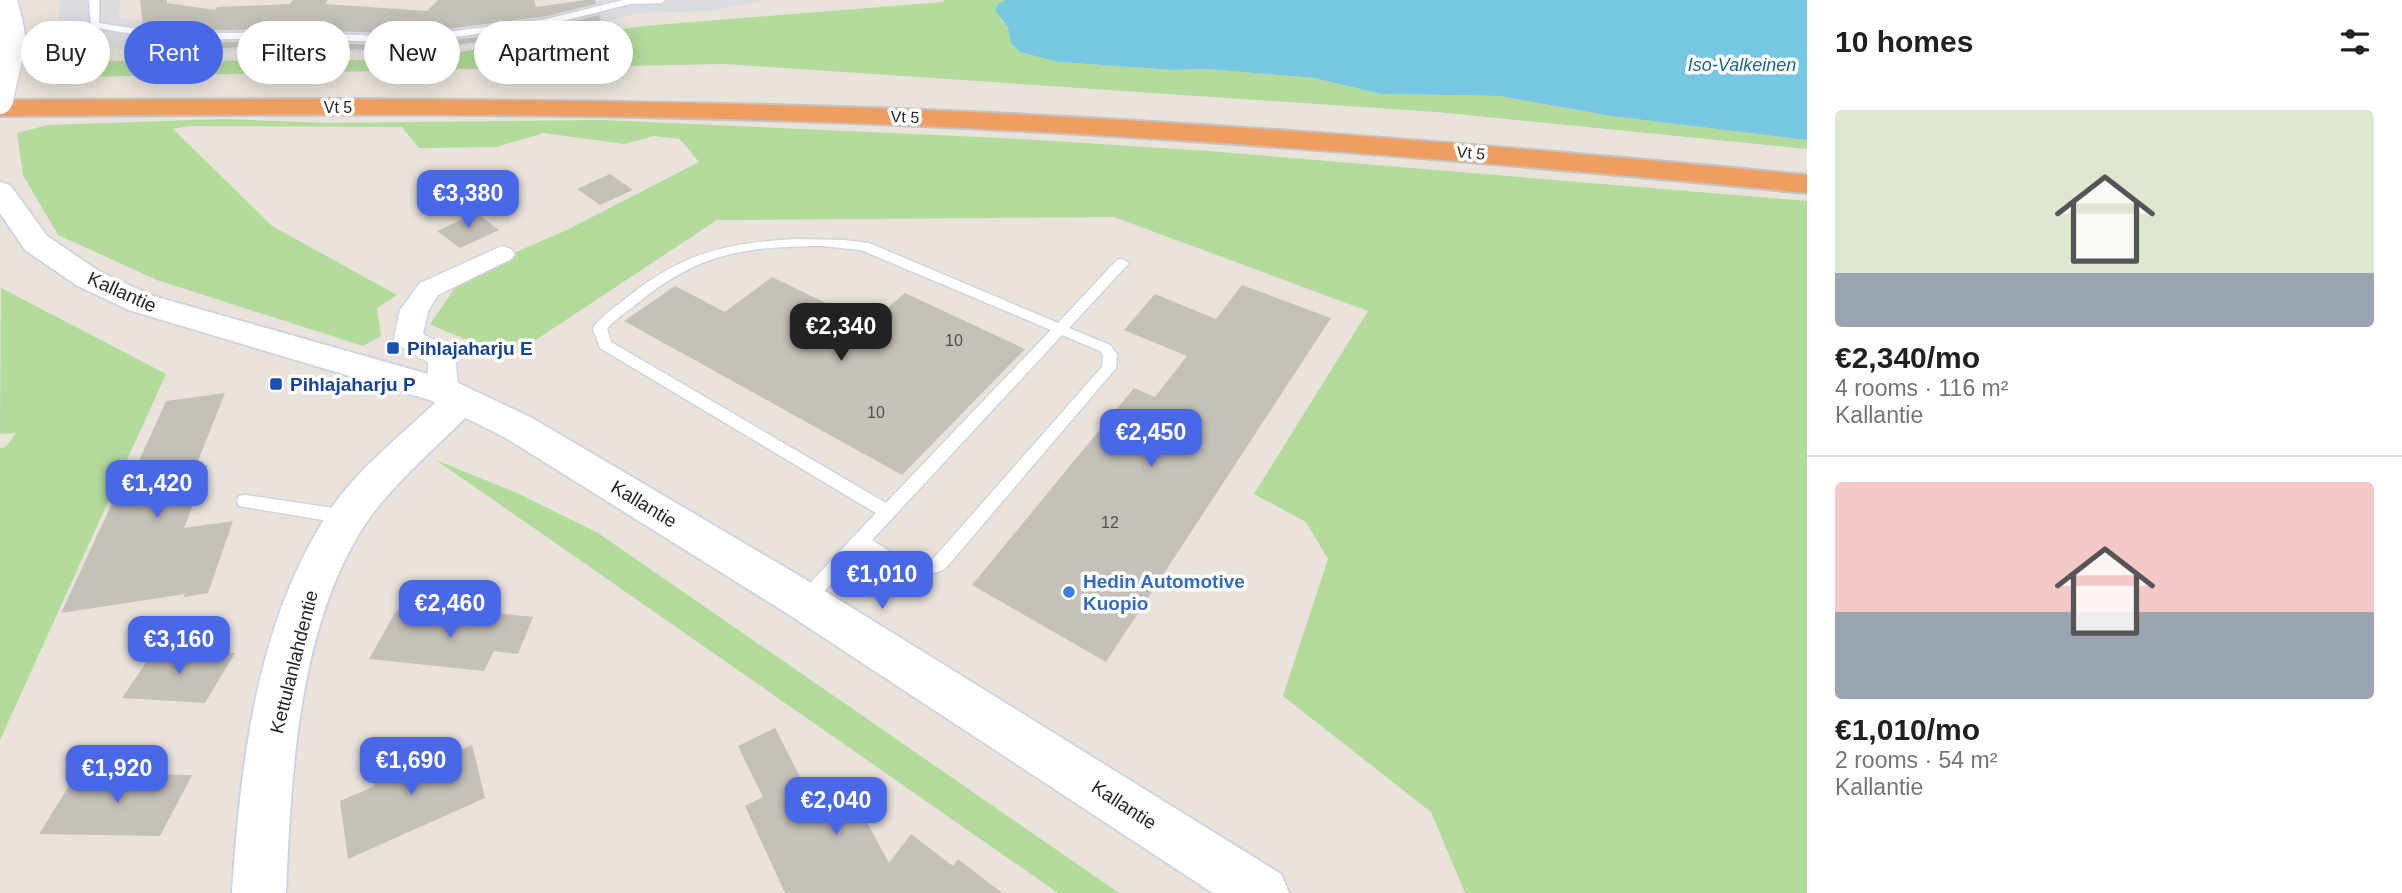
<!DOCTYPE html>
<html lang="en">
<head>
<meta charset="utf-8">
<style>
  :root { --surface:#fff; --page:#f6f6f6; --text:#202124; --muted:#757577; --line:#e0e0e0; --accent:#4968e8 }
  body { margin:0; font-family:Arial,sans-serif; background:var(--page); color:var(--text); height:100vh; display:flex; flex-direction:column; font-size:26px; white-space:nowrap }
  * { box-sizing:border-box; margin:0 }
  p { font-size:23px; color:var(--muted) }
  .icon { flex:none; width:38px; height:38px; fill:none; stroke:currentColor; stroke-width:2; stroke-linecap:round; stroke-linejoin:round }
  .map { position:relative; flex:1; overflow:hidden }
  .sheet { display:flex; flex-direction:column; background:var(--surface); width:595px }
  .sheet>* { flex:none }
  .banner { position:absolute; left:21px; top:21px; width:665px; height:63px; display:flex; gap:14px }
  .price { position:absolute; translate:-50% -60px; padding:0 16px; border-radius:14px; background:var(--accent); color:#fff; font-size:23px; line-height:46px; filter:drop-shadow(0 2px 4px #0008) }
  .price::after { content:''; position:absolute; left:50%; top:42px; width:21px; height:16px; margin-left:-10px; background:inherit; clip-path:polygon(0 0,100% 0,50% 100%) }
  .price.current { background:#222; color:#fff }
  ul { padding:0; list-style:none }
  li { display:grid; align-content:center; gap:14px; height:371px; padding:0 28px }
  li+li { border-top:2px solid var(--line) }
  li span { display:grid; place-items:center; height:217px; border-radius:7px; color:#555 }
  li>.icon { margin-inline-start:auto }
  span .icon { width:126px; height:126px; fill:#fffc; stroke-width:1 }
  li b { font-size:30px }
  h2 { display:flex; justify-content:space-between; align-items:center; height:84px; padding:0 28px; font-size:30px }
  .chip { padding:0 24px; border-radius:32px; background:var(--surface); box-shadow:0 4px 18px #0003; font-size:24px; line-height:63px }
  .chip.current { background:var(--accent); color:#fff }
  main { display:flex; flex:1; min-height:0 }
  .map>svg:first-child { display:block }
  .industrial { fill:#dddbe2 }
  .green { fill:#b2db9c }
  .water { fill:#77c7e3 }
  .building { fill:#c5c1ba }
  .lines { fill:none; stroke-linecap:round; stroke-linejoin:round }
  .service-casing { stroke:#d1d4e0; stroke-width:3 }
  .minor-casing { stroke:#d1d4e0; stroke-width:3 }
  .tertiary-casing { stroke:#d1d4e0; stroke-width:4 }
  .secondary-casing { stroke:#d1d4e0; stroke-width:4 }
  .motorway-casing { stroke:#c3c3c3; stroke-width:4 }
  .service { fill:#fff; fill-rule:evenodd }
  .minor { fill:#fff; fill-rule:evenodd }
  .tertiary { fill:#fff; fill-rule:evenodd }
  .secondary { fill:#fff; fill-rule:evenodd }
  .motorway { fill:#ef9d61; fill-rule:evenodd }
  .secondary-bridge-casing { stroke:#d1d4e0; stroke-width:27; stroke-linecap:butt }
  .secondary-bridge { stroke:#fff; stroke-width:24 }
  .transit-dot { fill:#1a4fb4; stroke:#fff; stroke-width:2.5 }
  .shop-dot { fill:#3f7fe0; stroke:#fff; stroke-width:2.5 }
  .labels { text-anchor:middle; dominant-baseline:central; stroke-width:7; stroke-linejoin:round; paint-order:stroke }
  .far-street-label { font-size:16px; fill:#282828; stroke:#fff }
  .number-label { font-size:16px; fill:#4f4e4c }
  .far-water-label { font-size:18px; font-style:italic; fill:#19658b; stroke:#fff }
  .street-label { font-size:19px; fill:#282828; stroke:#fff }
  .transit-label { font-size:19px; font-weight:bold; fill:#164399; stroke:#fff; text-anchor:start }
  .shop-label { font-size:19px; font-weight:bold; fill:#366cbe; stroke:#fff; text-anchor:start }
</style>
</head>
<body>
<main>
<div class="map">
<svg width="1807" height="893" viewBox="0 0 1807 893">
  <rect width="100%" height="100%" fill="#e9e3db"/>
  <polygon class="industrial" points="61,0 120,0 119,18 187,29 558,11 599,0 767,0 709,11 638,13 571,31 394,55 290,48 152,55 56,38"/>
  <g class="green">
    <polygon points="944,0 1006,0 999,3 999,17 1008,28 1059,62 1173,70 1206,69 1314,78 1381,94 1499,96 1611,116 1807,140 1807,149 1437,112 724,64 83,77 95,61 400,60 644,26 943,2"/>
    <path d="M224,119L328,123L601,120L1021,139L1208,151L1807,201V893H1465L1431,812L1283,696L1328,559L1306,522L1254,494L1368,311L1114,217L717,220L507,359C483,344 456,337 430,324L465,274L567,230L699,162L680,139L654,136L624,144L544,133L496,147L419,148L402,127L189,126L173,129L272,226L397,295L377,308L381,336L363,346L157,280L58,235L23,175L17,133L48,125Z"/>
    <polygon points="1,288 166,374 0,740 0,448 6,447 16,433 0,434"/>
    <polygon points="436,460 517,493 598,533 1119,893 1058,893"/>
  </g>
  <polygon class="water" points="1006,0 1807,0 1807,140 1611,116 1499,96 1381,94 1314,78 1206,69 1173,70 1059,62 1020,52 1011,43 1008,28 995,10 999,3"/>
  <g class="building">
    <polygon points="140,0 167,0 167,3 215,10 217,7 290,4 293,0 328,0 325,4 427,11 438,0 534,0 536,7 586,0 595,0 596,4 547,16 408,34 284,29 169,31 143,27"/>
    <polygon points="599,15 601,21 565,30 403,52 276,45 154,52 145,50 144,38 169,43 284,41 408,46 547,28"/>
    <polygon points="610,174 633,190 600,205 577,189"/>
    <polygon points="476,213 499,230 460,248 437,231"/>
    <polygon points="772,277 869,324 905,293 1025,349 902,475 624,321 675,286 725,312"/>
    <polygon points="1242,285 1331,318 1106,662 972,585 1134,388 1155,397 1187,356 1124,330 1155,294 1216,319"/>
    <polygon points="225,393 196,466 208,465 184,528 233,521 208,593 184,597 185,594 61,613 122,482 130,481 166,401"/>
    <polygon points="396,611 492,620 495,613 533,617 518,654 494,651 484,671 369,659"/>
    <polygon points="156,648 235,653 205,703 122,698"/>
    <polygon points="775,728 809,795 843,778 889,863 911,834 953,866 958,859 1002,893 785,893 745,806 763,797 738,746"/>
    <polygon points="444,743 446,756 472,745 485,798 348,859 340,801 375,786 373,772"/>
    <polygon points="77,773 192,775 160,836 39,834"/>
  </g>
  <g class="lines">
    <defs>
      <g id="service">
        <polygon points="89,0 99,0 99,23 169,34 284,32 408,37 547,19 623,0 666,0 661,3 630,4 547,25 408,43 284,38 169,40 91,27"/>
        <path d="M796,239L844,240L869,243L1058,323L1117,260L1122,259L1129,263L1069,328L1110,345L1117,354L1116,368L945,569C911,584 891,569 862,551L810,606L804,609L798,606L795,601L798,596L876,513L600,348L593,328C602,315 617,306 629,296C685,252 727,243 796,239ZM821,246L861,250L1051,330L886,503L611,342L607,329C616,318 629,310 640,301C701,252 745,247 821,246ZM1062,335L1100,351L1103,355L1102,367L933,559C911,568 890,551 872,540Z"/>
        <polygon points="245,495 347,510 353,512 355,517 353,522 347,524 239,506 237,501 239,496"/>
      </g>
      <path id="minor" d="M502,246L511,249L515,254L511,259L438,295L428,311L423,334C447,348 456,346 457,376C458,385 458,390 454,398L443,401L432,398L428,391V362L398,345L394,338L400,310L420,283Z"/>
      <path id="tertiary" d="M461,387L474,391L479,400L474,409C441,443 389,487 364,526C298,628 291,774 286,893H232C241,760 257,615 335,503C363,464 413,425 448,391Z"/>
      <g id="secondary">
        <path d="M0,0H17C22,18 31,45 20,61L11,63L0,58Z"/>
        <polygon points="0,182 10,185 47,236 100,272 153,296 456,382 532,418 820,588 1281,874 1289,893 1213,893 788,614 506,438 430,400 129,310 78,286 25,250 0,213"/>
      </g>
      <path id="motorway" d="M337,99C525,100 712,102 900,109C1203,121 1505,146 1807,175V193C1505,163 1203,138 900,125C600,112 300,114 0,116V100Z"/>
    </defs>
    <use href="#service" class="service-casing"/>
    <use href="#minor" class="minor-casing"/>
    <use href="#tertiary" class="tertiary-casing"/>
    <use href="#secondary" class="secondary-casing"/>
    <use href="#motorway" class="motorway-casing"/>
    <use href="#service" class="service"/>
    <use href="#minor" class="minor"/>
    <use href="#tertiary" class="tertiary"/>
    <use href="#secondary" class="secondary"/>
    <use href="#motorway" class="motorway"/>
    <defs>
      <polyline id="secondary-bridge" points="0,102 11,56"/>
    </defs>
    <use href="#secondary-bridge" class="secondary-bridge-casing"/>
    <use href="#secondary-bridge" class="secondary-bridge"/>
  </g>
  <g class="transit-dot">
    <rect x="386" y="341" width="14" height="14" rx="3.5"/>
    <rect x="269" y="377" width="14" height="14" rx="3.5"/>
  </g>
  <circle class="shop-dot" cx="1069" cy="592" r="7"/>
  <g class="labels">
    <g class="far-street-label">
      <text x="338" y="107">Vt 5</text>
      <text transform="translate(905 117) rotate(2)">Vt 5</text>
      <text transform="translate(1471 153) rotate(5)">Vt 5</text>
    </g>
    <g class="number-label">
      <text x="954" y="340">10</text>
      <text x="876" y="412">10</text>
      <text x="1110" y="522">12</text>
    </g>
    <g class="far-water-label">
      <text x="1742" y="65">Iso-Valkeinen</text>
    </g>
    <g class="street-label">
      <text transform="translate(122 292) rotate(24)">Kallantie</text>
      <text transform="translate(644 504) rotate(31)">Kallantie</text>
      <text transform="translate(294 662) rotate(-76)">Kettulanlahdentie</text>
      <text transform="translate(1124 805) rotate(33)">Kallantie</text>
    </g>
    <g class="transit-label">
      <text x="407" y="348">Pihlajaharju E</text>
      <text x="290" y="384">Pihlajaharju P</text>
    </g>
    <g class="shop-label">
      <text x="1083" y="581">Hedin Automotive<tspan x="1083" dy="22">Kuopio</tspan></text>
    </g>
  </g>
</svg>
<b class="price" style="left:468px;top:230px">€3,380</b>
<b class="price current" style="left:841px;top:363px">€2,340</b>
<b class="price" style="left:1151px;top:469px">€2,450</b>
<b class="price" style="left:157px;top:520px">€1,420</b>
<b class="price" style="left:882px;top:611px">€1,010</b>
<b class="price" style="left:450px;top:640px">€2,460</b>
<b class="price" style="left:179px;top:676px">€3,160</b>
<b class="price" style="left:411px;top:797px">€1,690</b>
<b class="price" style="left:117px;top:805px">€1,920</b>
<b class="price" style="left:836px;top:837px">€2,040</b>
<div class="banner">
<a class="chip">Buy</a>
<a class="chip current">Rent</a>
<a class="chip">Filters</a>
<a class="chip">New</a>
<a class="chip">Apartment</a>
</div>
</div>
<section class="sheet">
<h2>10 homes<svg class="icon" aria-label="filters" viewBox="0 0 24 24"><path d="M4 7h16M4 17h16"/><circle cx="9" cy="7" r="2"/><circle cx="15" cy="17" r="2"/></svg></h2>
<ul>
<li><span style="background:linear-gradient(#dfe7d0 75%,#9aa5b1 0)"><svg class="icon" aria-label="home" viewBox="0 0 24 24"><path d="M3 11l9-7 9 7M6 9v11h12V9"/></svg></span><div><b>€2,340/mo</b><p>4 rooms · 116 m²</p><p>Kallantie</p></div></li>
<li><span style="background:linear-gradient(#f6c9c9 60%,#9aa5b1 0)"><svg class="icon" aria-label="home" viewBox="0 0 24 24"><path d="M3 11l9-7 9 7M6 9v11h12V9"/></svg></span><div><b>€1,010/mo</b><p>2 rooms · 54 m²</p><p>Kallantie</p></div></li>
</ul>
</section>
</main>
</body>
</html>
